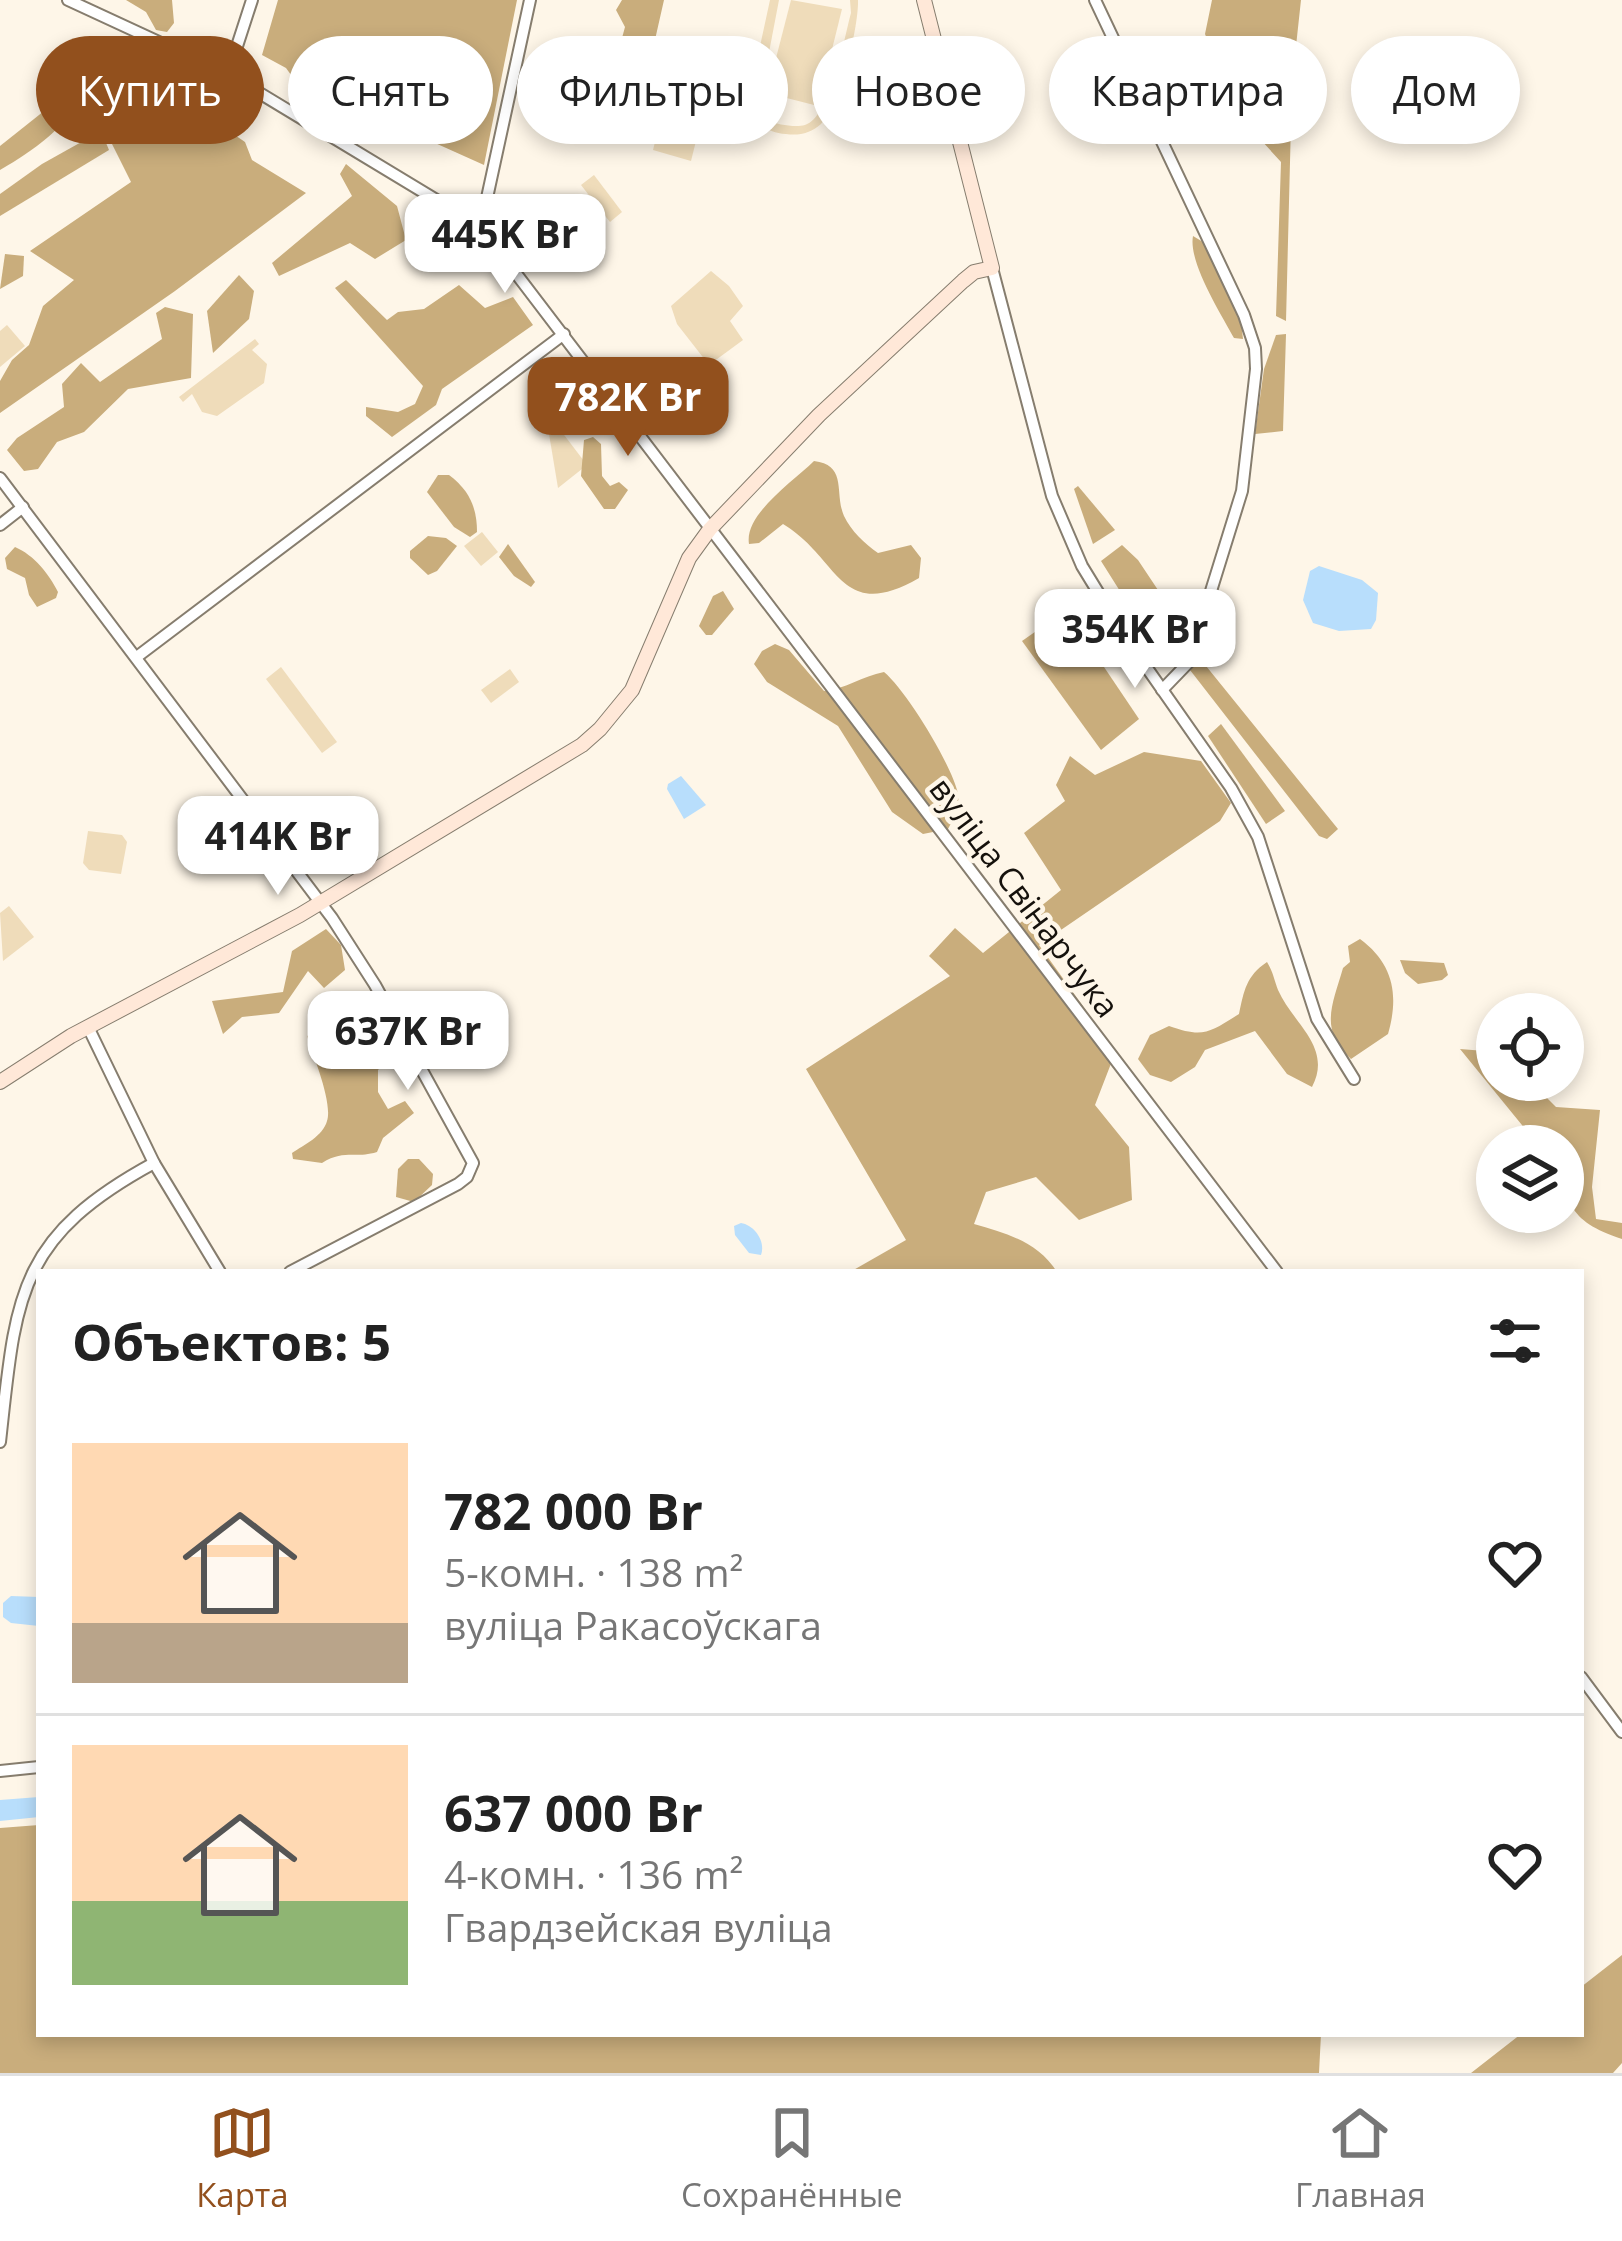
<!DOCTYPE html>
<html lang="ru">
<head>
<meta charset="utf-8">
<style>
  :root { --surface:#fff; --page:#f2f2f2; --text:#222; --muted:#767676; --line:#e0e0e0; --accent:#92501d }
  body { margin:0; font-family:"Open Sans",sans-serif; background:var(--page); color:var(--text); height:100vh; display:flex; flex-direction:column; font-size:45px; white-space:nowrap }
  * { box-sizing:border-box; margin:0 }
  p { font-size:39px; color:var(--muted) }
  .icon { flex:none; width:66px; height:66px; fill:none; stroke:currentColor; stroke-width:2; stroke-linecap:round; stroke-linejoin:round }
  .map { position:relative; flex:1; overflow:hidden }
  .details { position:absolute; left:36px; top:1269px; width:1548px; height:768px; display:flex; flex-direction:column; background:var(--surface); border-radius:0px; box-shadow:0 6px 18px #0003 }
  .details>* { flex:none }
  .guide { position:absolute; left:36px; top:36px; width:1551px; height:108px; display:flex; gap:24px }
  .fabs { position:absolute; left:1476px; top:993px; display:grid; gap:24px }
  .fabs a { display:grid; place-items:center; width:108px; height:108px; border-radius:50%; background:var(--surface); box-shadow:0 6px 18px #0003; font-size:60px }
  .price { position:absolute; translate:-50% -102px; padding:0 27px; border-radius:24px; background:#fff; color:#222; font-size:39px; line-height:78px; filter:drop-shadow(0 3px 6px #0008) }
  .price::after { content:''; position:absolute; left:50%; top:72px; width:36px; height:27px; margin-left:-18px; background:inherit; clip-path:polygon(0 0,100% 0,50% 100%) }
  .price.current { background:var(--accent); color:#fff }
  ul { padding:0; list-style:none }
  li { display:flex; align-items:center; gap:36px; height:300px; padding:0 36px }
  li+li { border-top:3px solid var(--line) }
  li span { display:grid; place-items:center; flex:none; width:336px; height:240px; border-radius:0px; color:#555 }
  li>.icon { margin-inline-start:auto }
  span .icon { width:144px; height:144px; fill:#fffc; stroke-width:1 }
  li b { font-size:51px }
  h2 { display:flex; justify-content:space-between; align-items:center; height:144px; padding:0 36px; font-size:51px }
  .pill { padding:0 42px; border-radius:54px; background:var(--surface); box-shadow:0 6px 18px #0003; font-size:42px; line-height:108px }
  .pill.current { background:var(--accent); color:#fff }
  .tab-bar { display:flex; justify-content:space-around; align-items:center; height:168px; border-top:3px solid var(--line); background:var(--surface); font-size:33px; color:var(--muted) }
  .tab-bar a { display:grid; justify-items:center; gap:6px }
  .tab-bar .current { color:var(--accent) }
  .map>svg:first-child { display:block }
  .green { fill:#efdcba }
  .forest { fill:#c9ad7c }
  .water { fill:#b8defc }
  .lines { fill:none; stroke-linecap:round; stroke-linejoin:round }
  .street-casing { stroke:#867d6e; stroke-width:14 }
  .secondary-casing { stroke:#867d6e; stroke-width:16 }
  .street { stroke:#fff; stroke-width:10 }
  .secondary { stroke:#ffe8d8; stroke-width:14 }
  .labels { text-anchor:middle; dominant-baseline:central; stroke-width:9; stroke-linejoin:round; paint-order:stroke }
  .street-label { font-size:33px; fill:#15110c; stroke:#fef6e8 }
</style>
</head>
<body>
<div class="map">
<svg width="1622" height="2073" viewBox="0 0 1622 2073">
  <rect width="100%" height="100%" fill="#fef6e8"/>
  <g class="green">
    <path d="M770,0H779L758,110L767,121C778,124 794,128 805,125C831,117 844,38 851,13L850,0H858C859,26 840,106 821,124C811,133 799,136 786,134C771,133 764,128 755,116L753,123L744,120Z"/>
    <polygon points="791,0 842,9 818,106 767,93"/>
    <polygon points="658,130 696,141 691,161 653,150"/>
    <polygon points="594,175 622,212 610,222 581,185"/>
    <polygon points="711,271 729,286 743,306 730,321 743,340 709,365 677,324 671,306"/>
    <polygon points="7,325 25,346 0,367 0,331"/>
    <polygon points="255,339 259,344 252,350 267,364 264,383 217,416 202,412 192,394 183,402 179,397"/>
    <polygon points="547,422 555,423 587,465 558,488"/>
    <polygon points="482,532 498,552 481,566 464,546"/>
    <polygon points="281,667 337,742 322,753 266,679"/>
    <polygon points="510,669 519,682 491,703 481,690"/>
    <polygon points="88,831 122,835 127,842 121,874 89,870 83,863"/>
    <polygon points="9,906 34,937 3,961 0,913"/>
  </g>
  <g class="forest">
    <polygon points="126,0 172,0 174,23 167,32 156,30 146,12"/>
    <polygon points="278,0 517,0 484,165 415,134 388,143 299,86 286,68 262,55"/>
    <path d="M622,0H664L640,106L639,127L627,129C596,96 615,66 625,27L616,10Z"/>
    <polygon points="1212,0 1301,0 1292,83 1286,321 1276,316 1281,162 1261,140 1262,113 1231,97 1220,72 1205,34"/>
    <polygon points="115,44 199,88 186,120 195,127 204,114 245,142 252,160 306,193 175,291 0,413 0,381 12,360 29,345 43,306 74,280 30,251 131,182 110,140 126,118 110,112 80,82"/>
    <path d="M73,88L84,95C62,130 36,149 0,170V146Z"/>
    <polygon points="101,131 109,150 0,216 0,194 42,164"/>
    <polygon points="346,164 397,206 406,240 375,259 350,243 279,276 272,263 352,196 340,174"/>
    <path d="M1193,236L1203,242L1241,321L1243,339L1234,338C1221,314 1188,262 1193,236Z"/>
    <polygon points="5,254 24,256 23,276 0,289"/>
    <polygon points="239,275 254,291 249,319 213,353 207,311"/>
    <polygon points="346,280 387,320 398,312 424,309 459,285 485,308 513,297 533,325 442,389 436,405 392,437 366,416 366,407 398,412 415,404 423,386 335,288"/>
    <polygon points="165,307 193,314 191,378 128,389 84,432 57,442 38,469 24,471 7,450 17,438 64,407 62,384 81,363 100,382 162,339 156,313"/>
    <polygon points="1286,334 1283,431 1255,434 1264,369 1276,335"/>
    <polygon points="593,437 601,444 602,476 610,486 619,482 628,490 615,509 604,509 581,476 584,440"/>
    <path d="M814,461C848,465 834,493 844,516C851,531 865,544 878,553L911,545L921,558L919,578C839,624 840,558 783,524L759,543L749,544C744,514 794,481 814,461Z"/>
    <path d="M438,475H449C469,490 477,507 477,532L470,537L454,527L427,492Z"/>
    <polygon points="1078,486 1115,530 1093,544 1074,489"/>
    <polygon points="428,536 446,538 457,546 437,571 428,575 410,558 410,551"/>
    <polygon points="508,544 535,582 531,587 514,576 499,557"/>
    <polygon points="1122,545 1138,560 1166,602 1157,611 1165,631 1174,625 1206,620 1213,594 1226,597 1225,638 1219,648 1201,649 1202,661 1338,829 1327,839 1319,836 1190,670 1186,653 1176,650 1167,660 1159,653 1101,561"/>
    <path d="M15,547C34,555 49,574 58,592L56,598L37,607L29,595L25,578L7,569L5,558Z"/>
    <polygon points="723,591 734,609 712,635 706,635 699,626 713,596"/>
    <polygon points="1069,615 1139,719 1101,750 1022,641 1052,620"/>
    <path d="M775,644L789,650L824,691C846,689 862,676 884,672C906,690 952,765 958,794C960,806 954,819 948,829L923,834L892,812L838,726L767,682L754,664L762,651Z"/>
    <polygon points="1221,724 1285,811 1266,824 1208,736"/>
    <path d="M1144,752L1201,761L1231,803L1220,821L1039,945L1085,1009L1112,1061L1095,1105L1129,1147L1132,1200L1079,1220L1036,1177L986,1192L974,1224C1006,1233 1038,1242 1057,1272H850L906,1240L806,1069L950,976L929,956L955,928L983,953L1061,890L1024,833L1065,801L1056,785L1070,756L1095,775Z"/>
    <polygon points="326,929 341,945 345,970 324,988 308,971 279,1013 242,1017 223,1034 212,1001 283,992 292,951"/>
    <path d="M1360,939C1394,964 1399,996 1388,1034L1351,1059C1319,1030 1332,1006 1343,968L1350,962L1348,946Z"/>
    <polygon points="1400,960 1444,963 1448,975 1442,980 1418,984 1405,973"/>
    <path d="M1267,962C1273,972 1274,979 1278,990C1293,1024 1333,1047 1312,1087L1287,1074L1255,1031L1205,1050L1195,1067L1171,1082L1150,1075L1138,1059L1150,1035L1169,1026C1203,1038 1209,1033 1239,1014C1244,991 1246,976 1267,962Z"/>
    <path d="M366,1004L376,1007L396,1050L378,1070V1092L388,1109L405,1101L414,1113L383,1138L377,1152C354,1159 345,1149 322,1163L293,1159L292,1153C304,1145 323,1136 327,1121C333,1103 313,1055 307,1036Z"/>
    <path d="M1460,1049L1497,1052V1080H1529L1556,1107L1600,1110L1592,1187L1596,1219L1622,1223V1239C1567,1221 1563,1200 1563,1146H1539Z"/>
    <polygon points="408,1159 419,1159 433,1174 432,1185 414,1202 396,1197 398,1169"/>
    <polygon points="39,1825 39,2034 1321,2034 1319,2073 0,2073 0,1828"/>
    <polygon points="1622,1955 1622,2063 1613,2073 1471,2073 1521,2034 1581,2034 1581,1987"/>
  </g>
  <g class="water">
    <polygon points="1319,566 1362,580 1378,593 1376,620 1371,629 1339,631 1313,623 1303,600 1310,571"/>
    <polygon points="681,776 706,805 684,819 667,789 668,784"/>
    <path d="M741,1223C754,1225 766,1241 761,1255L749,1253L735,1235L734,1226Z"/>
    <polygon points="11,1596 39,1597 39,1626 11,1623 3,1617 3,1603"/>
    <polygon points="39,1797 39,1817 0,1821 0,1800"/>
  </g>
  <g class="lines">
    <defs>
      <g id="street">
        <polyline points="68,0 228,74 453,210 492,242 1277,1272"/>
        <polyline points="1095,0 1244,315 1255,348 1256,369 1242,491 1189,662 1162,690"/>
        <polyline points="228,74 252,0"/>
        <polyline points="480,230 530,0"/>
        <polyline points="992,268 1052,496 1082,566 1126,638 1231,788 1258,837 1317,1019 1354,1079"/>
        <polyline points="0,478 332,918 375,985 473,1163 467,1177 458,1184 290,1272"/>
        <polyline points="0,525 23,507"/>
        <polyline points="138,656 564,334"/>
        <polyline points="88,1027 154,1163 220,1272"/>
        <path d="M0,1442C16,1297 16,1238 154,1163"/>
        <polyline points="1581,1677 1622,1732"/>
        <polyline points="0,1771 39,1767"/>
      </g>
      <polyline id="secondary" points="0,1082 71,1036 300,915 582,745 600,729 632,690 689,558 710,529 819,415 963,281 974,272 992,268 924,0"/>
    </defs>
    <use href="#street" class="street-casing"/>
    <use href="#secondary" class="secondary-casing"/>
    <use href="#street" class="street"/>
    <use href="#secondary" class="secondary"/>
  </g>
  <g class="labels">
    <g class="street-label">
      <text transform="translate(1025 897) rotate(53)">вуліца Свінарчука</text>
    </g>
  </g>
</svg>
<div class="fabs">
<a><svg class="icon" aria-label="locate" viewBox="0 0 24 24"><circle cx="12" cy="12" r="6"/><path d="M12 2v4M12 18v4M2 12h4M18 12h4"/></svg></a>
<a><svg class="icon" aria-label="layers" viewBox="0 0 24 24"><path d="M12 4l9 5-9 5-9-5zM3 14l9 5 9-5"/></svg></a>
</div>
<b class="price" style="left:505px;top:296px">445K Br</b>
<b class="price current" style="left:628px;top:459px">782K Br</b>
<b class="price" style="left:1135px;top:691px">354K Br</b>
<b class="price" style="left:278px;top:898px">414K Br</b>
<b class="price" style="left:408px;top:1093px">637K Br</b>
<div class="guide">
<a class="pill current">Купить</a>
<a class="pill">Снять</a>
<a class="pill">Фильтры</a>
<a class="pill">Новое</a>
<a class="pill">Квартира</a>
<a class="pill">Дом</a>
</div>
<section class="details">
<h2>Объектов: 5<svg class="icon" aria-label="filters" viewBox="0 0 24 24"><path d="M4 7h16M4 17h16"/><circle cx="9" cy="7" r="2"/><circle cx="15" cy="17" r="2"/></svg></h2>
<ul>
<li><span style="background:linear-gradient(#ffd9b3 75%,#b9a48a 0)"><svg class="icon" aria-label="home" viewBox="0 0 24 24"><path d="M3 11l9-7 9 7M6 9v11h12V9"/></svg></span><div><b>782 000 Br</b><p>5-комн. · 138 m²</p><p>вуліца Ракасоўскага</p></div><svg class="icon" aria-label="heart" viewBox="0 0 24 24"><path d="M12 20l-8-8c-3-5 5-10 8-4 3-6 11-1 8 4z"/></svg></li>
<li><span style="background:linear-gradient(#ffd9b3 65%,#8fb573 0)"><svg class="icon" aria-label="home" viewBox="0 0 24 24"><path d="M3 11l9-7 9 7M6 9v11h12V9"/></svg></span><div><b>637 000 Br</b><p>4-комн. · 136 m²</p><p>Гвардзейская вуліца</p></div><svg class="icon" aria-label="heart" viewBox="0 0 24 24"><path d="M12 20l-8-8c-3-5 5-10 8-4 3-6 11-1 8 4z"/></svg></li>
</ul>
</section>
</div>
<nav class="tab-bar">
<a class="current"><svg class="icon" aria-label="map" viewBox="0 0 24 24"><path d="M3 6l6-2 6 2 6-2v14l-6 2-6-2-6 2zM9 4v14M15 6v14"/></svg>Карта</a>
<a><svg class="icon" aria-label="saved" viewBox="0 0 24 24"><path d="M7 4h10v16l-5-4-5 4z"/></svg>Сохранённые</a>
<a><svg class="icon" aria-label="home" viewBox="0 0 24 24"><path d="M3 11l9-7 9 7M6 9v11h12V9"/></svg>Главная</a>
</nav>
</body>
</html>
